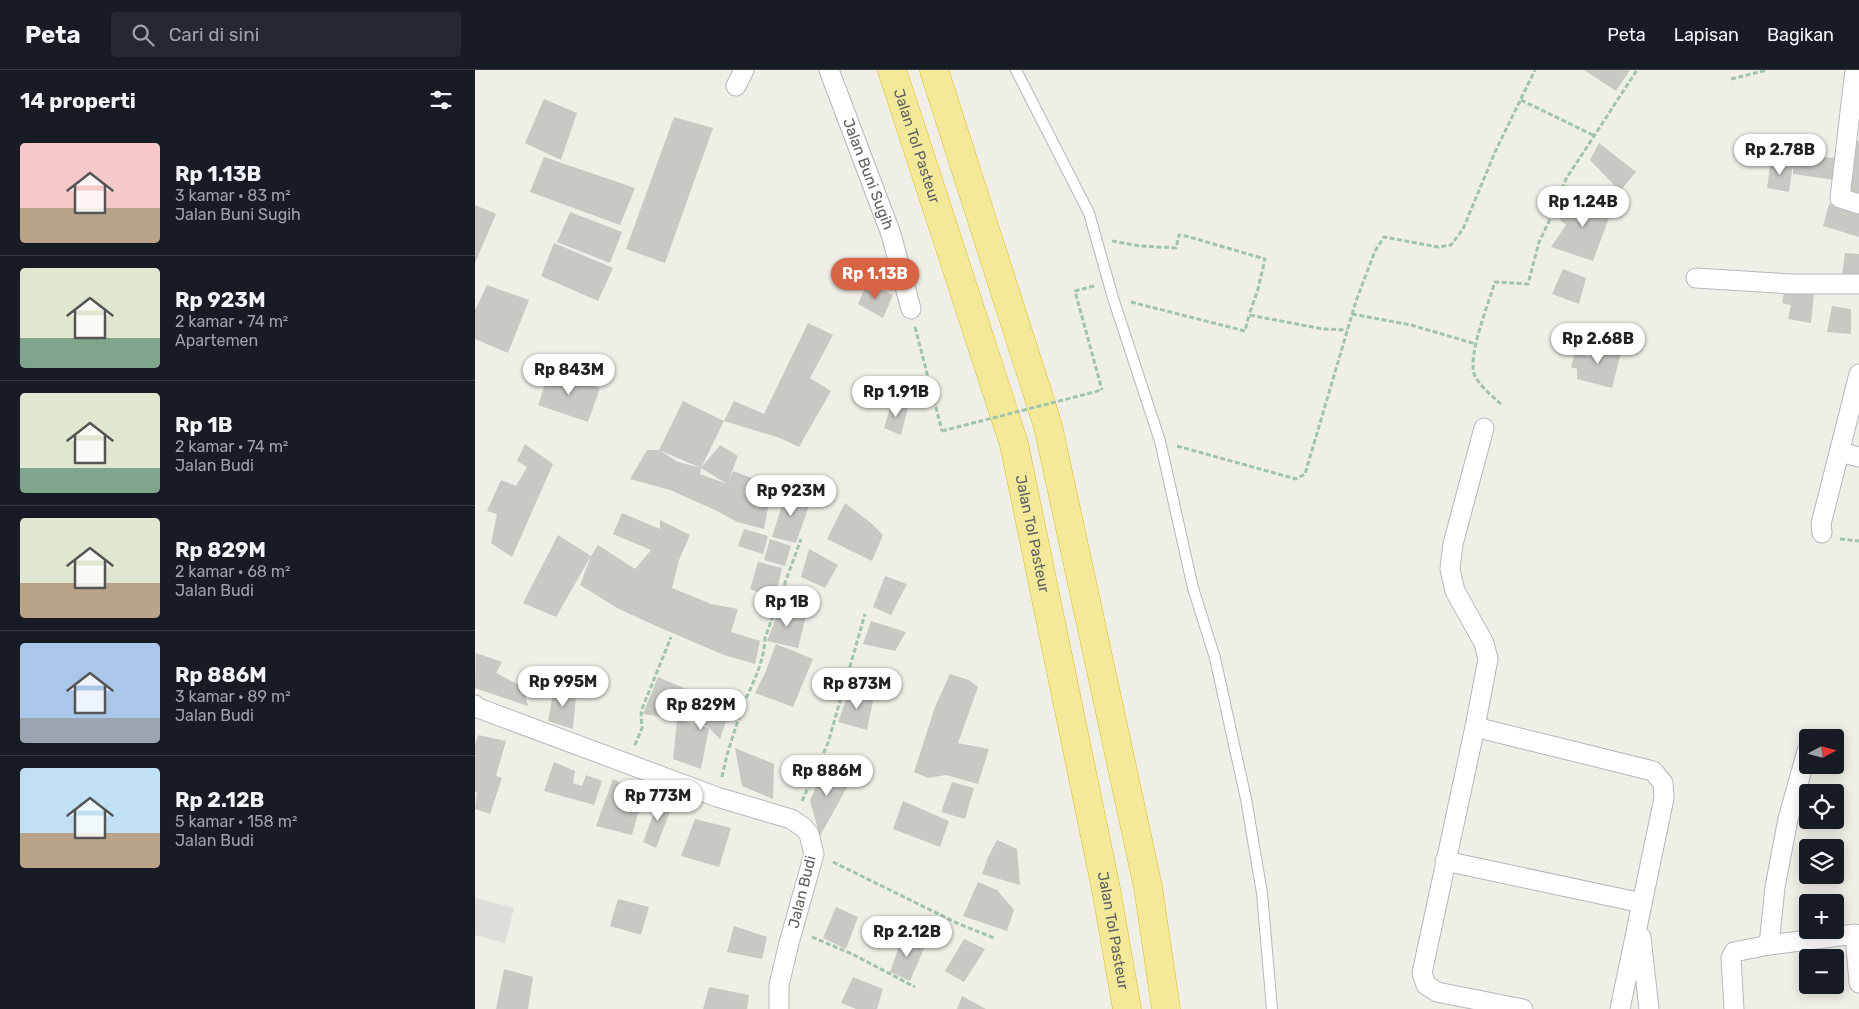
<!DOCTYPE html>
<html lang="id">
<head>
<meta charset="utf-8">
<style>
  :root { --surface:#171b24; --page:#242831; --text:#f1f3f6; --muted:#9ea1a6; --line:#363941; --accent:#d86443 }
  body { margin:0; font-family:Rubik,sans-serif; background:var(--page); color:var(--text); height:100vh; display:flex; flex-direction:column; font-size:19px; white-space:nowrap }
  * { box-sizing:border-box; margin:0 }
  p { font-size:16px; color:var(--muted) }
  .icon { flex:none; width:28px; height:28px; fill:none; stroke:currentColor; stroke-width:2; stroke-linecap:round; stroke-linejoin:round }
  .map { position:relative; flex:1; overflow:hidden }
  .drawer { display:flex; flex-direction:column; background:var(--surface); width:475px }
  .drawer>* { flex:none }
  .needle { width:32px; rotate:83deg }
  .fabs { position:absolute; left:1324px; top:659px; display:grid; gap:10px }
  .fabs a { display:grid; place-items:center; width:45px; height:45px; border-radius:5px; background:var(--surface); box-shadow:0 2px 12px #0003; font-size:25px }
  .price { position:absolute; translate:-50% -42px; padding:0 11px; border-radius:18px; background:#fff; color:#222; font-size:16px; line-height:32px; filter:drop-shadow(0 1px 2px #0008) }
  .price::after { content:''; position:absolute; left:50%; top:30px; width:15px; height:11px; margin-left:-8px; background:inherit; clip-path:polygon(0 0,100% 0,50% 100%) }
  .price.on { background:var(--accent); color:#fff }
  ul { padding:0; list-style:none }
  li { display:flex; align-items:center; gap:15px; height:125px; padding:0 20px }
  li+li { border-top:1px solid var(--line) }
  li span { display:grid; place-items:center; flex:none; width:140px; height:100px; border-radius:5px; color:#555 }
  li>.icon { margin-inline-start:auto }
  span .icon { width:60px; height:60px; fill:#fffc; stroke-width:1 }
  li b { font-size:21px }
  h2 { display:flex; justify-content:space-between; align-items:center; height:60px; padding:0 20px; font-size:21px }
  header { display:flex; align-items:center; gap:30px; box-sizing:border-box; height:70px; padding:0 25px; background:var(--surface); border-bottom:1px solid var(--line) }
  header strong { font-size:24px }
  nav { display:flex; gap:28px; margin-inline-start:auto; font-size:18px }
  .search { width:350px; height:45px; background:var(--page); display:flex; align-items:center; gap:12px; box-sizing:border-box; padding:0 18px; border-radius:5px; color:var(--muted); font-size:19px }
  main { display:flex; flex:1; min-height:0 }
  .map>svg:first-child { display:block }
  .industrial { fill:#deddd9 }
  .building { fill:#cac8c3 }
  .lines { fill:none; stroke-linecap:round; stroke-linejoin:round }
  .service-casing { stroke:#b6b7bc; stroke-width:12 }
  .minor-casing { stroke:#b6b7bc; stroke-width:21 }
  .motorway-casing { stroke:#debd17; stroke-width:29 }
  .path { stroke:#9fc4af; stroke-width:3; stroke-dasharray:5 2.5; stroke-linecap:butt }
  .service { stroke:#fff; stroke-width:10 }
  .minor { stroke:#fff; stroke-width:19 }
  .motorway { stroke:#f3e999; stroke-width:28 }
  .path-bridge { stroke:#9fc4af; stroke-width:3; stroke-dasharray:5 2.5; stroke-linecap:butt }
  .labels { text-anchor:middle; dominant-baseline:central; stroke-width:4; stroke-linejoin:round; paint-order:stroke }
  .street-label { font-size:15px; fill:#5e6065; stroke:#fff }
</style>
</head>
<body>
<header>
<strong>Peta</strong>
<div class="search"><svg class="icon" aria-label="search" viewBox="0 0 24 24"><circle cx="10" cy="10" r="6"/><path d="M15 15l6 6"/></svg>Cari di sini</div>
<nav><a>Peta</a><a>Lapisan</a><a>Bagikan</a></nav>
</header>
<main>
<section class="drawer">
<h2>14 properti<svg class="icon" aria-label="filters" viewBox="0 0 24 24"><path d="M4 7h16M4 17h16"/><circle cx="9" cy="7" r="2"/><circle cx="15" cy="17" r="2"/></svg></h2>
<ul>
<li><span style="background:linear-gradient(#f6c9c9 65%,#b9a48a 0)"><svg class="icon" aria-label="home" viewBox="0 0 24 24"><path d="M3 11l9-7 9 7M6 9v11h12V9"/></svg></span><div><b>Rp 1.13B</b><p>3 kamar · 83 m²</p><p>Jalan Buni Sugih</p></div></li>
<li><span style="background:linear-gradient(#dfe7d0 70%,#7fa58c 0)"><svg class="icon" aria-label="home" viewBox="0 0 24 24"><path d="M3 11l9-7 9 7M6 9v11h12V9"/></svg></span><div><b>Rp 923M</b><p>2 kamar · 74 m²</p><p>Apartemen</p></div></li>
<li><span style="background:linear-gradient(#dfe7d0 75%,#7fa58c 0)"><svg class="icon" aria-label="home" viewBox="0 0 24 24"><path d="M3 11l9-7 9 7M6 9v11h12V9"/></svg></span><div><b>Rp 1B</b><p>2 kamar · 74 m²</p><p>Jalan Budi</p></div></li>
<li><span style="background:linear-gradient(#dfe7d0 65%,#b9a48a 0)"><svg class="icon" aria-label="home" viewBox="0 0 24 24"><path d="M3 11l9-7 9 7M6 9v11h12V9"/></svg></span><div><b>Rp 829M</b><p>2 kamar · 68 m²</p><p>Jalan Budi</p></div></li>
<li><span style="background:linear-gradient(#a9c7e8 75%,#9aa5b1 0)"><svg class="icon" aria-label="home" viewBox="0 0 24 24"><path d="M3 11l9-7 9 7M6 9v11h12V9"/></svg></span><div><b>Rp 886M</b><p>3 kamar · 89 m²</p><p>Jalan Budi</p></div></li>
<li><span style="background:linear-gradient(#bfe0f5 65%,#b9a48a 0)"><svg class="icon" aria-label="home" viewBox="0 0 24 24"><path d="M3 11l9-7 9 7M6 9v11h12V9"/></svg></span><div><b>Rp 2.12B</b><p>5 kamar · 158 m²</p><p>Jalan Budi</p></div></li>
</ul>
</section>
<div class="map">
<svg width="1384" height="939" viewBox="0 0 1384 939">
  <rect width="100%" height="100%" fill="#efeee7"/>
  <polygon class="industrial" points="0,828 39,838 30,873 0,865"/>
  <g class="building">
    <polygon points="1109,0 1155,0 1141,21"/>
    <polygon points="69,29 102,43 86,90 50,73"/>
    <polygon points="199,47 238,58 190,193 151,179"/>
    <polygon points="1375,70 1384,71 1384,130 1374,130"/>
    <polygon points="1124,73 1161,102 1145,121 1115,90"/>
    <polygon points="1318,86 1363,88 1360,110 1318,104"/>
    <polygon points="69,87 160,118 145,155 55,122"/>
    <polygon points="1296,90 1318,93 1314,122 1292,118"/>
    <polygon points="1107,126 1138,137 1118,191 1076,177 1091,155 1085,150 1091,135 1099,137"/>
    <polygon points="1354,134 1384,141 1384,167 1348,156"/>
    <polygon points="0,135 21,144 0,193"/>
    <polygon points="95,142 147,162 135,193 82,172"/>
    <polygon points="79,173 138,198 123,231 66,206"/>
    <polygon points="1370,183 1384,184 1384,208 1367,206"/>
    <polygon points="1088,199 1111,208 1104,234 1077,224"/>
    <polygon points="392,213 418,225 408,248 383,234"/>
    <polygon points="12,215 54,230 33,283 0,269 0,240"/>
    <polygon points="1309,221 1339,223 1336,253 1313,249 1316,235 1307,233"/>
    <polygon points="1357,236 1376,239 1376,264 1352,262"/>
    <polygon points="333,253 358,265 335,308 356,321 324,377 305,368 249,351 259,331 289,344"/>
    <polygon points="1119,271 1147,278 1137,318 1102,309 1102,299 1096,297 1100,282 1115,287"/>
    <polygon points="75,300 125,318 113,352 63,335"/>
    <polygon points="208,331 249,351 226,398 245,375 263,386 252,414 226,398 225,404 252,414 258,401 277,408 274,417 295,427 289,459 262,452 240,440 195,420 155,409 172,380 184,380 203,392 226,398 184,380"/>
    <polygon points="417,332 433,338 426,365 409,358"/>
    <polygon points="50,374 78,394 37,487 16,473 22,444 12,441 26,410 41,416 52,397 42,391"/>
    <polygon points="312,419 336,430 321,473 297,467"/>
    <polygon points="370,433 396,453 408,465 397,491 352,469"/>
    <polygon points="147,443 185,459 185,450 215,465 204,490 197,518 236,534 263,539 256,562 285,571 280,594 249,585 181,556 142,538 105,515 116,486 123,475 160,499 176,480 138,464"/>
    <polygon points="269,459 293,466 288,484 263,476"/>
    <polygon points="83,465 116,486 81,547 48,533"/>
    <polygon points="295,469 316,476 310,496 289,490"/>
    <polygon points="334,479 363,495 350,518 326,507"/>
    <polygon points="283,492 307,498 300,529 275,519"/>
    <polygon points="410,506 432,514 416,545 398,537"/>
    <polygon points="306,535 331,546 323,578 292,571"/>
    <polygon points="396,551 431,562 420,581 388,574"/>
    <polygon points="301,574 338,589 318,637 280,623 290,603"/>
    <polygon points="1,583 27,592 21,603 48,617 53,636 0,618"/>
    <polygon points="88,597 107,603 103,623 83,614"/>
    <polygon points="475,604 494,610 503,617 483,673 514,679 503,714 471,705 453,708 439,702 460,637"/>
    <polygon points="183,607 216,621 202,649 168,644"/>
    <polygon points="80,614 101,625 98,659 73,651"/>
    <polygon points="375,619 399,626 392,660 363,652"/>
    <polygon points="232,622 258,631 245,669 234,658 226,699 198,689 202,649 234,658 224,650"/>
    <polygon points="3,665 31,671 21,706 27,708 15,744 0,739 2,722 0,722 0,675"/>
    <polygon points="260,678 299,694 298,729 267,716"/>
    <polygon points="79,692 100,701 98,713 107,716 111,705 127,711 119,735 69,721"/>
    <polygon points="349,698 375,712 345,766 335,731"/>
    <polygon points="138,709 168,725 157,765 121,756"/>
    <polygon points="477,712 499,718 490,749 466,742"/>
    <polygon points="185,727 199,731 181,778 168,772"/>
    <polygon points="428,731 474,751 465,777 418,759"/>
    <polygon points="220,749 256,758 244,797 206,786"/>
    <polygon points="522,770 542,779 545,815 507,804 513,787"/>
    <polygon points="503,812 522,820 539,840 532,861 488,846"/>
    <polygon points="143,829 174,837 166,865 135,856"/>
    <polygon points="361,837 383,847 371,879 348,868"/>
    <polygon points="259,856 292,867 287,889 252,882"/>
    <polygon points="428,865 451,874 435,911 415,902"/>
    <polygon points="489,869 510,879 489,912 470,901"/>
    <polygon points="29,899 58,907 53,939 21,939"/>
    <polygon points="378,907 408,919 402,939 381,939 366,933"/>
    <polygon points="234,917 274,925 272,939 228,939"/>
    <polygon points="487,926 511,939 482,939"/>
  </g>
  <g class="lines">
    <defs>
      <polyline id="service" points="541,0 614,143 638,228 685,371 718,518 740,588 771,729 787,823 797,939"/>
      <g id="minor">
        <path id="s1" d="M354,0L416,164L436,239"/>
        <polyline points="1380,0 1365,128 1384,134"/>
        <polyline points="261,16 269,0"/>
        <polyline points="1221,208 1316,214 1384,214"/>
        <polyline points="1009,358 978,474 975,499 980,521 1009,573 1013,589 1000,657 947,903 951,915 962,922 1048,939"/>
        <polyline points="1365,382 1384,387"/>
        <polyline points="1347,463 1346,454 1384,304"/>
        <polyline points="0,635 3,638 242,727 316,749 328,757 334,764 339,784 314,873 304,915 304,939"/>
        <polyline points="1000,657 1178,701 1188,713 1189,728 1145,939"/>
        <polyline points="970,791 1167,833"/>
        <polyline points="1166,867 1174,939"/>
        <polyline points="1294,875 1300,817 1313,749 1332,681"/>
        <polyline points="1259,939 1256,888 1259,882 1294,875 1380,864 1384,913"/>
      </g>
      <g id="motorway">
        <path id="s2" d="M417,0L539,374L631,819L652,939"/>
        <polyline points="459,0 573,356 673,817 691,939"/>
      </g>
    </defs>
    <use href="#service" class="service-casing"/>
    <use href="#minor" class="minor-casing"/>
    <use href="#motorway" class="motorway-casing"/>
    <g class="path">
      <polyline points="1256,9 1292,0"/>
      <polyline points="1046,30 1118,65"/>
      <polyline points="637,171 665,176 701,178 704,165 711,166 790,189 783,219 774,245"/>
      <polyline points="619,216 600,221 627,320"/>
      <polyline points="656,232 770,261 774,245 848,259 872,260"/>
      <polyline points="877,244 936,255 1001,274"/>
      <polyline points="440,257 467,361"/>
      <path d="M1026,334C1017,326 1006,317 1000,306C991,289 1014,232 1020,212L1053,214L1064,172L1080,139L1091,109L1162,0"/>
      <polyline points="702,376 821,409 830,404 881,231 900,181 909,167 963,177 976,175 988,159 1020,82 1060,0"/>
      <polyline points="1365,469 1384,471"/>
      <polyline points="160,675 167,658 166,645 167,639 196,567"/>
      <path d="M247,707C252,681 261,656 270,631C279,610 289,592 290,568L326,469"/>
      <polyline points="327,731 353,673 390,544"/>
      <polyline points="358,792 484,854 519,868"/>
      <polyline points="337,867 377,884 440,917"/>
    </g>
    <use href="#service" class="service"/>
    <use href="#minor" class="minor"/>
    <use href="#motorway" class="motorway"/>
    <polyline class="path-bridge" points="467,361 627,320"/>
  </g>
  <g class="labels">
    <g class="street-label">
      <text stroke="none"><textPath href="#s2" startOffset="80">Jalan Tol Pasteur</textPath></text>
      <text stroke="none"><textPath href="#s1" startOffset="111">Jalan Buni Sugih</textPath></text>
      <text stroke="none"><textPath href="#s2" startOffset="485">Jalan Tol Pasteur</textPath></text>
      <text transform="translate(327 822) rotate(-76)">Jalan Budi</text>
      <text stroke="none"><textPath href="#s2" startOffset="890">Jalan Tol Pasteur</textPath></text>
    </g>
  </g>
</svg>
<div class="fabs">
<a><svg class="needle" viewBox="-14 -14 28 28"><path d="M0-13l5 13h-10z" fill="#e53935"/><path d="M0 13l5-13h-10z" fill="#9ea1a6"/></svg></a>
<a><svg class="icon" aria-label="locate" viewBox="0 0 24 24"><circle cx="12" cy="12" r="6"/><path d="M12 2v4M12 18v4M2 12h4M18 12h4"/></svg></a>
<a><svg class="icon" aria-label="layers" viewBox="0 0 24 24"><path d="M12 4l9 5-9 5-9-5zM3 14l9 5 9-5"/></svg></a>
<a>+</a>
<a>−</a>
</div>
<b class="price" style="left:1305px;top:106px">Rp 2.78B</b>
<b class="price" style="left:1108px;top:158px">Rp 1.24B</b>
<b class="price on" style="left:400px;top:230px">Rp 1.13B</b>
<b class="price" style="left:1123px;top:295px">Rp 2.68B</b>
<b class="price" style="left:94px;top:326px">Rp 843M</b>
<b class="price" style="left:421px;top:348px">Rp 1.91B</b>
<b class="price" style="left:316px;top:447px">Rp 923M</b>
<b class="price" style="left:312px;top:558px">Rp 1B</b>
<b class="price" style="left:88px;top:638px">Rp 995M</b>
<b class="price" style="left:382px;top:640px">Rp 873M</b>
<b class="price" style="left:226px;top:661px">Rp 829M</b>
<b class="price" style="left:352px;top:727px">Rp 886M</b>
<b class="price" style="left:183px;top:752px">Rp 773M</b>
<b class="price" style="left:432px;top:888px">Rp 2.12B</b>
</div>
</main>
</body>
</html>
